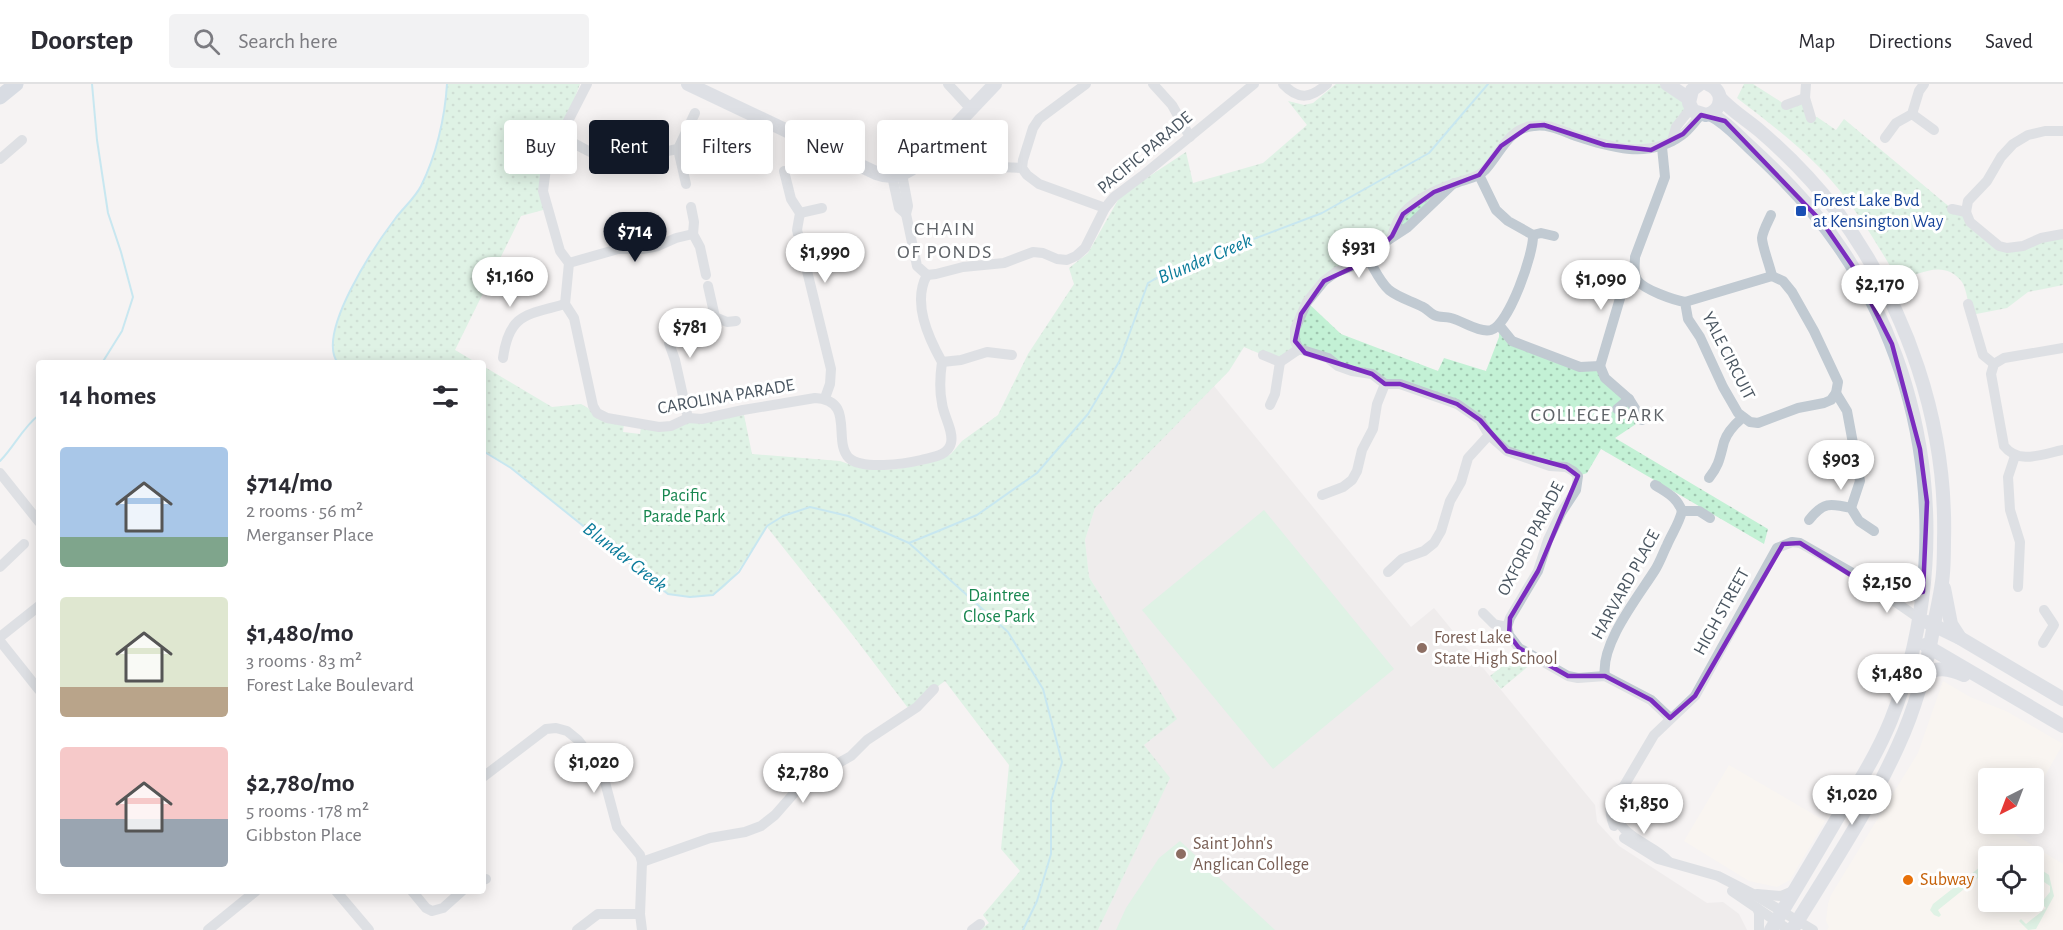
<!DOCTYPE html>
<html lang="en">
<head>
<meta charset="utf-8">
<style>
  :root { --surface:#fff; --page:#f2f2f3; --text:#2b2b33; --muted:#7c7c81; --line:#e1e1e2; --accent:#111827 }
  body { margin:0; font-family:"Alegreya Sans",sans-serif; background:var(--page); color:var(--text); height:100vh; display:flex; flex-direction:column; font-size:22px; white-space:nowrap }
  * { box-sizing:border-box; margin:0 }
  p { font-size:20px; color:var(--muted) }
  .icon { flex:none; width:33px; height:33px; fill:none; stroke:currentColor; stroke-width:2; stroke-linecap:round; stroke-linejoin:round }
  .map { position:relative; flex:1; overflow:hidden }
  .side { position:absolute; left:36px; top:276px; width:450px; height:534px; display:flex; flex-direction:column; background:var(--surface); border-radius:6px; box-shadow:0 3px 15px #0003 }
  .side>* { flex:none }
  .guide { position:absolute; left:504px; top:36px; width:570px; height:54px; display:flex; gap:12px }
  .needle { width:39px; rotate:222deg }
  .fabs { position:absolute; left:1978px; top:684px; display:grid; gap:12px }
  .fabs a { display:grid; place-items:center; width:66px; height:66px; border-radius:6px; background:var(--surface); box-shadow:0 3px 15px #0003; font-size:30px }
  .price { position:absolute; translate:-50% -51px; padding:0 14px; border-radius:21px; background:#fff; color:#222; font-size:20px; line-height:39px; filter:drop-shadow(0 2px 3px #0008) }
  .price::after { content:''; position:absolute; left:50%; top:36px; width:18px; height:14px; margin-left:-9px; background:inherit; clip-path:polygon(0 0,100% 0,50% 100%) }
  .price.active { background:var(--accent); color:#fff }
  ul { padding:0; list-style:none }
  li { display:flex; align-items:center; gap:18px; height:150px; padding:0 24px }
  li span { display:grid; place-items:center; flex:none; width:168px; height:120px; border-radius:6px; color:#555 }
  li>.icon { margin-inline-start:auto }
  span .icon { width:72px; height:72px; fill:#fffc; stroke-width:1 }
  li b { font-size:26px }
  h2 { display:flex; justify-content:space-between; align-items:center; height:72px; padding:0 24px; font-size:26px }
  .pill { padding:0 21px; border-radius:6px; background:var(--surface); box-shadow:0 3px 15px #0003; font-size:21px; line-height:54px }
  .pill.active { background:var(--accent); color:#fff }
  header { display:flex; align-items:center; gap:36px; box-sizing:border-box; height:84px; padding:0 30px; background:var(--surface); border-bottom:2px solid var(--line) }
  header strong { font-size:28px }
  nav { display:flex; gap:33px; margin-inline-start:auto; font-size:21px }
  .search { width:420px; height:54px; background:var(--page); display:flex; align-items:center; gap:15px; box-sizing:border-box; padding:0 21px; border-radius:6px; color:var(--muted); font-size:22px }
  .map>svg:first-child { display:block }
  .commercial { fill:#fdf9ef; fill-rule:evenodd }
  .education { fill:#e6e4e5 }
  .park { fill:url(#park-dots) }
  .garden { fill:#c3f1d5 }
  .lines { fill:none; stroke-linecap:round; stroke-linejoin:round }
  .stream { stroke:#90daee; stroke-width:2 }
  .street { stroke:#c1cad2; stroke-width:10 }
  .secondary { stroke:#c1cbd6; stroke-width:14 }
  .primary { stroke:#b3c2d1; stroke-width:15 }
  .marked { fill:none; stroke:#7b2cbf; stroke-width:4.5; stroke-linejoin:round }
  .transit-dot { fill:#1a4fb4; stroke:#fff; stroke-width:2 }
  .education-dot { fill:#8d6e63; stroke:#fff; stroke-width:2 }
  .food-dot { fill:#e8710a; stroke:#fff; stroke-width:2 }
  .labels { text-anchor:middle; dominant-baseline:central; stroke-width:6; stroke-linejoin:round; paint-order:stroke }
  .street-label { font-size:18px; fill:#4a5661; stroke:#fff }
  .transit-label { font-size:18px; fill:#164399; stroke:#fff; text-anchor:start }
  .park-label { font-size:18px; fill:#17864f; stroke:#fff }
  .education-label { font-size:18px; fill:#785e54; stroke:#fff; text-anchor:start }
  .food-label { font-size:18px; fill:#c56008; stroke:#fff; text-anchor:start }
  .neighbourhood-label { font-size:20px; letter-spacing:1.5px; fill:#5f6368; stroke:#fff }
  .water-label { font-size:20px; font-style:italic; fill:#0c7c9b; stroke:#fff }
</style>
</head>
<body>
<header>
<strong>Doorstep</strong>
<div class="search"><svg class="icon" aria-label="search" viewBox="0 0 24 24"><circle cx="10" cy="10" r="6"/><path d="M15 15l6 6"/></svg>Search here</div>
<nav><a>Map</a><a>Directions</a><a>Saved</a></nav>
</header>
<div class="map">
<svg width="2063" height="846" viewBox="0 0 2063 846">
  <defs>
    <pattern id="park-dots" width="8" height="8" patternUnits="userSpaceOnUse" patternTransform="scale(1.5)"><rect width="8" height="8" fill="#c3f1d5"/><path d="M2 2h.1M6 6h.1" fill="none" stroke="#a0c6b0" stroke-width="1.8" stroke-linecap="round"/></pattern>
  </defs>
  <rect width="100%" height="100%" fill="#f5f3f3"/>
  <g class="commercial">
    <path d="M1943,597L1970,613L2006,627L2063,660L2034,711V694H1989V740H2017L2012,749L2063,780V846H1827L1829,843L1826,837L1828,820L1831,811L1918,669ZM1989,772H2034V818H1989Z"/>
    <polygon points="1729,681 1825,737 1790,796 1777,803 1749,797 1684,757"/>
  </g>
  <polygon class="education" points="1214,302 1411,543 1434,524 1595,721 1597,738 1619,762 1707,819 1723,818 1739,830 1747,846 1098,846 1169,695 1144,661 1176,635 1089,493 1085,456 1095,424"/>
  <g class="park">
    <path d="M447,0H580L566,37L564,54L550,71L543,126L521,132L455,266L477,279H338C315,250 376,160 395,135C403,124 415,114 421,102C436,72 445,34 447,0Z"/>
    <path d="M1336,0H1663L1685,15L1688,27L1672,57L1618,64L1545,41L1514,50L1486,86L1454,100L1369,176L1337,188L1307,218L1341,250L1438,287L1444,274L1486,287L1499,253V241L1513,257L1580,283L1600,282L1642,336L1615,354L1768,445L1764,460L1601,365L1587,389L1578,392L1507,367L1469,327L1305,269L1280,278L1244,263L1229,287L1095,424L1085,456L1089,493L1177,635L1144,661L1170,694L1098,846H980L989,839L983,831L1020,787L1001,765L1009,681L945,597L908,624L855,554L767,443C754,459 732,506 711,511C697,515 682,511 668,510L511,384L483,367V282L552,323L581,320L588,324L595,332L624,340L623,348L640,350L641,343L744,331L752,370L840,377L860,384L877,386L897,385L920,381L943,374L951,370L962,357L998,331L1028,270L1074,200L1069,184L1088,169L1118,116L1127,107L1186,68L1193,99L1263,79L1307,41L1288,17L1304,21L1313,19Z"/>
    <path d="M1744,0H1753L1786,21L1805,14L1811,33H1817L1836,46L1844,35L1952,125L1966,128L1999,162L2063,150V201L2028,208L2007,224L1971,231C1968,221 1967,206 1962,198C1945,175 1920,189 1899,197C1876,158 1853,119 1822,86C1796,59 1767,37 1737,14Z"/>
    <polygon points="1515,572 1531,580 1501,605 1490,592"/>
  </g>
  <g class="garden">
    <polygon points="1264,426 1394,585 1273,685 1142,526"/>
    <polygon points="1180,757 1275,846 1116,846 1126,824 1159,774"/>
    <polygon points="1989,776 1989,785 1938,826 1941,831 1939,833 1934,831 1930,826 1933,820"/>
    <polygon points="2034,781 2049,791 2054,812 2036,845 2028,846 2019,837 2021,835 2026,840 2046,824 2041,819 2050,808 2050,802 2041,796 2043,788"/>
  </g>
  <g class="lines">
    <g class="stream">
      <polyline points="92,0 97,56 108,129 121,168 133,213 122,247 102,279"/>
      <path d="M338,279C315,250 376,160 395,135C403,124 415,114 421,102C436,72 445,34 447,0"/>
      <polyline points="483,367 511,384 668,510 690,513 713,511 739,488 767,442 783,432 810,423 848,432 909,459 977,431 1037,389 1088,330 1119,278 1148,199 1167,188 1322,129 1429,69 1488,0"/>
      <path d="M0,377C14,363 23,343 39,331"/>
      <polyline points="909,459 1008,548 1043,605 1062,678 1051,717 1051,770 1037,817 1023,846"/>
    </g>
    <g class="street">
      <path d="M587,0L567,39L568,56L551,73L546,84L543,107L560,167L569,179L565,220L574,234L593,322L597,329L607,334L659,343L671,342L688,334L702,335L743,326L815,314C856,316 832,357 849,374C862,386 905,380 921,376C932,373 948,372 951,359C954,347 943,331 942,319C939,305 940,292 942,278C928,253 912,218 927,191"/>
      <polyline points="948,0 971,25"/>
      <polyline points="1086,0 1039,35 1033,44 1023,76 1022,84 1027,91 1039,100 1105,124"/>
      <polyline points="1153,0 1172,21 1190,53"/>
      <path d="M1283,0C1299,17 1311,14 1327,0"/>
      <polyline points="1805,14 1806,0"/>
      <polyline points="1786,21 1805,14 1811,34"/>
      <polyline points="1912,30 1934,46"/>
      <polyline points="1885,54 1896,39 1912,30 1919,7 1924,0"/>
      <path d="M568,56C581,63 596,73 612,76C633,79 657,68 678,65"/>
      <polyline points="1672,57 1676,43 1691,24"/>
      <path d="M1662,63L1665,93L1635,173C1635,180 1633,189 1637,196C1644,206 1674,216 1685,218L1772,192L1783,197L1792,208L1814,247L1838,298L1836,309L1831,316L1824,319L1798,324L1758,339L1750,338L1738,329L1723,303L1700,253L1688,235L1685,218"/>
      <polyline points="0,75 22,56"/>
      <polyline points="974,75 999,83 1022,84"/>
      <polyline points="784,87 791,115 800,129 797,146 831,285 830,300 825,314"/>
      <polyline points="902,90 908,122 906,130 917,182 927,191 936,190 963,183 1004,179 1033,168 1043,169 1057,175 1067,176 1076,172 1085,164 1105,124 1114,113 1142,92 1254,0"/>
      <polyline points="892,92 899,124 906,130"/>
      <polyline points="1454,99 1408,143 1379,162 1369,176 1336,188 1324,197 1307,218 1295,245 1295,257 1299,265 1328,274 1338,282 1352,287 1372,290 1385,300 1400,300 1457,320 1480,336 1489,351 1507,367 1550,382 1566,383 1573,387 1578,392 1576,406 1561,429 1548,456 1538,487 1510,534 1507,543 1509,551 1519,564 1568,592 1578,594 1605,592 1651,616 1670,634"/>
      <polyline points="686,100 678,65 695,29"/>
      <polyline points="691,123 694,138 693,150 700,163 706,191"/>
      <polyline points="1952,125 1966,128 1970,138 1999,162 2007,164 2023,162 2041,154 2063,150"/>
      <polyline points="1966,128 1968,117 1987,97 2001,73 2013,60 2028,51 2045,47 2063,47"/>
      <polyline points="800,129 822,124"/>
      <path d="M1771,131C1768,138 1763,146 1762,154C1762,162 1770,182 1772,192"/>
      <polyline points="1533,151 1541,149 1554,152"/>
      <path d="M1392,152C1394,146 1396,140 1399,135C1410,117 1437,105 1456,99C1466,95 1478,94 1485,86C1500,70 1509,43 1534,42C1548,40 1560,46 1573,51C1610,63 1648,76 1682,51C1689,46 1695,37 1701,31"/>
      <path d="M1369,176C1375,186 1380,198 1389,206C1399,214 1412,217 1423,223C1427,225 1430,229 1434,231C1440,234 1445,232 1451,234C1463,237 1479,249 1491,246C1509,241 1534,169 1533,151L1508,137L1496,126L1479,91"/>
      <polyline points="569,179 618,165 643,165 658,162 676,154 693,150"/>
      <polyline points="708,202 715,233 727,238 736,237"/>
      <polyline points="1968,220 1983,271 1994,280"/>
      <polyline points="1499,241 1512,257 1580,283 1600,282 1605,294 1629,315 1642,336"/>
      <path d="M2063,264L2004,274L1994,280L1991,290L2004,362C2019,381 2042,370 2063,366"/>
      <polyline points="1263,271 1280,278 1299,265"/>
      <path d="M503,274C509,229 527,231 565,220"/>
      <polyline points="942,278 961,276 987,268 1012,271"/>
      <polyline points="1600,282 1621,211 1628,201 1637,196"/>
      <polyline points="1836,309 1847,327 1860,397 1851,424"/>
      <polyline points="1270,321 1275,310 1280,278"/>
      <polyline points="1617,325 1629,315"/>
      <polyline points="688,334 675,276 669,259 671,252 675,247 704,239 715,233"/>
      <polyline points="2015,372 2008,393 2010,426 2020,458 2018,503"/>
      <polyline points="0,389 39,438"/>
      <path d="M1709,394C1719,382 1720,373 1724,358C1727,348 1734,341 1742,334"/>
      <path d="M1655,401C1667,409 1677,413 1682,427H1699L1710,434"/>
      <polyline points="1322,411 1343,403 1352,396 1357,387 1362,366 1373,345 1377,320 1385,300"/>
      <path d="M1809,436C1823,418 1830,419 1851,424L1859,437L1874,447"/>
      <polyline points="0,483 24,460"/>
      <polyline points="1388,488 1402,475 1424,467 1434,459 1441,447 1450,417 1461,398 1468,374 1489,351"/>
      <polyline points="1882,510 1913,512 1923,508"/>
      <polyline points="1483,529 1494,540 1507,543"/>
      <polyline points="0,553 39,522"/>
      <polyline points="0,557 39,606"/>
      <polyline points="2043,559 2054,541 2044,526"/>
      <path d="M1605,592C1600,560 1638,513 1655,486C1660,478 1663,469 1667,461C1672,449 1679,440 1682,427"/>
      <polyline points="483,693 546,645 556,644 567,647 578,656 602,687 617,743 640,771 642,778 640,830 642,846"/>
      <path d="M1614,742C1608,727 1609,711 1624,702"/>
      <polyline points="1624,754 1658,775 1718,792 1753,810 1813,846"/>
      <path d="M1668,777C1654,760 1614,752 1617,725C1618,717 1623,711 1624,702L1654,651L1695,612L1777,464L1792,458L1800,459L1858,492L1920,535"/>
      <polyline points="642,778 710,754 745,748 761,742 775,731 803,699 851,672 867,656 917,623 934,605"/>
      <polyline points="483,796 486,795"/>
      <polyline points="336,807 369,846"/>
      <polyline points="412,807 426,824 432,827 443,824 462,807"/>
      <polyline points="1732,807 1789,846"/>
      <polyline points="1757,810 1781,812 1795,806"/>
      <polyline points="1757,824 1759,829 1759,846"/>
      <polyline points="208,846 256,807"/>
      <polyline points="577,846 598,830 640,830"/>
      <polyline points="972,846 980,840"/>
    </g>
    <g class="secondary">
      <path d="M688,0L876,89C894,96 908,89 922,77L995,0"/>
      <polyline points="1667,0 1688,14"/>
      <path d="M1700,0L1692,6L1689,19L1693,27L1706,31C1723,27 1725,7 1708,0"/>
      <path d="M1720,14C1732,27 1747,36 1760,47C1789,72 1815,99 1838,129C1907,223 1947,339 1944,456C1944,470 1944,485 1942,498C1940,512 1937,526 1934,540C1927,582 1916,623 1898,662C1869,726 1829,786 1792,846"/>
      <path d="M1710,30C1726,38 1736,50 1749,62C1783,93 1813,124 1839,162C1934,299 1952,481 1891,636C1878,668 1860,697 1842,726C1819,766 1795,806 1771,846"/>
      <polyline points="1944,504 1951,540 1960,554"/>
      <polyline points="1927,538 1960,554 2063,615"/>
      <polyline points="1925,561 2063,642"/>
      <path d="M1923,593C1936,581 1950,585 1964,591"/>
    </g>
    <polyline class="primary" points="0,13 16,0"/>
  </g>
  <path d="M0 0H2063V846H0ZM1701,31L1725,37L1823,139L1852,181L1892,260L1920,365L1927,418L1923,508L1881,510L1800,459L1783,460L1695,612L1670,634L1651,616L1605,592H1568L1519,564L1509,551L1510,534L1538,487L1578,392L1566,383L1507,367L1480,336L1457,320L1400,300H1385L1372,290L1305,269L1295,257L1301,230L1324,197L1369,176L1392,152L1403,130L1434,108L1479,91L1501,62L1530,42L1544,41L1605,61L1651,66L1683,50Z" fill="#f5f3f3" fill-opacity=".55" fill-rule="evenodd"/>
  <path class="marked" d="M1701,31L1725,37L1823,139L1852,181L1892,260L1920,365L1927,418L1923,508L1881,510L1800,459L1783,460L1695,612L1670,634L1651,616L1605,592H1568L1519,564L1509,551L1510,534L1538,487L1578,392L1566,383L1507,367L1480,336L1457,320L1400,300H1385L1372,290L1305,269L1295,257L1301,230L1324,197L1369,176L1392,152L1403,130L1434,108L1479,91L1501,62L1530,42L1544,41L1605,61L1651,66L1683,50Z"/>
  <rect class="transit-dot" x="1795" y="121" width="12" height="12" rx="3"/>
  <g class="education-dot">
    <circle cx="1422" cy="564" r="6"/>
    <circle cx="1181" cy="770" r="6"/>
  </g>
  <circle class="food-dot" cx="1908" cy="796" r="6"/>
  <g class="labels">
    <g class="street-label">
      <text transform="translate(1145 69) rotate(-40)">PACIFIC PARADE</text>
      <text transform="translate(1728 272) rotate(63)">YALE CIRCUIT</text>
      <text transform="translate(726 313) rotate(-10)">CAROLINA PARADE</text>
      <text transform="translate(1531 455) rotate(-63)">OXFORD PARADE</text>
      <text transform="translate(1626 501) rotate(-61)">HARVARD PLACE</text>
      <text transform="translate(1722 528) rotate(-61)">HIGH STREET</text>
    </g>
    <g class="transit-label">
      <text x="1813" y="117">Forest Lake Bvd<tspan x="1813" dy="21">at Kensington Way</tspan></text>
    </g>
    <g class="park-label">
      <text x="684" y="412">Pacific<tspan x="684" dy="21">Parade Park</tspan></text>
      <text x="999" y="512">Daintree<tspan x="999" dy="21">Close Park</tspan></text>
    </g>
    <g class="education-label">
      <text x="1434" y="554">Forest Lake<tspan x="1434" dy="21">State High School</tspan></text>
      <text x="1193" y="760">Saint John's<tspan x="1193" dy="21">Anglican College</tspan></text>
    </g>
    <g class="food-label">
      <text x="1920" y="796">Subway</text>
    </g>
    <g class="neighbourhood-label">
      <text x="945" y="145">CHAIN<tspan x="945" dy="23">OF PONDS</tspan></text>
      <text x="1598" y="331">COLLEGE PARK</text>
    </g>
    <g class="water-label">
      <text transform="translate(1205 175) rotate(-23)">Blunder Creek</text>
      <text transform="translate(625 473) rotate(38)">Blunder Creek</text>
    </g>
  </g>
</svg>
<div class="fabs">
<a><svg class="needle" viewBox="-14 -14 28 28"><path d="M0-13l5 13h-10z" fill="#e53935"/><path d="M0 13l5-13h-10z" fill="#7c7c81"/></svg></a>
<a><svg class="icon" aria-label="locate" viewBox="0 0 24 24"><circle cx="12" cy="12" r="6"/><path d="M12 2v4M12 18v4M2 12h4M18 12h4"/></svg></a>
</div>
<b class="price active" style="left:635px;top:179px">$714</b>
<b class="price" style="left:1359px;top:195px">$931</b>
<b class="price" style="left:825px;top:200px">$1,990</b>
<b class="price" style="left:510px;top:224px">$1,160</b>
<b class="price" style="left:1601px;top:227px">$1,090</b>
<b class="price" style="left:1880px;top:232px">$2,170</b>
<b class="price" style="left:690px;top:275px">$781</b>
<b class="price" style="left:1841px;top:407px">$903</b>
<b class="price" style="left:1887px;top:530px">$2,150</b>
<b class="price" style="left:1897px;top:621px">$1,480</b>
<b class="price" style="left:594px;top:710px">$1,020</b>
<b class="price" style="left:803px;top:720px">$2,780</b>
<b class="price" style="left:1852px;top:742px">$1,020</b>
<b class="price" style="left:1644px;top:751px">$1,850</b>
<div class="guide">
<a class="pill">Buy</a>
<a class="pill active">Rent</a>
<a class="pill">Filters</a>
<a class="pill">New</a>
<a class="pill">Apartment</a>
</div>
<section class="side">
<h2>14 homes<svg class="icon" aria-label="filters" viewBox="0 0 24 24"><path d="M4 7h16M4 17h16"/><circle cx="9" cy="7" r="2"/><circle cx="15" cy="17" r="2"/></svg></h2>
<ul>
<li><span style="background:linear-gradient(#a9c7e8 75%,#7fa58c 0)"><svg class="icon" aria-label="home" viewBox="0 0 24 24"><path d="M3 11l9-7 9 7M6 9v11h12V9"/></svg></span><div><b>$714/mo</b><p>2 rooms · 56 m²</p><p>Merganser Place</p></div></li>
<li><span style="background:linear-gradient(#dfe7d0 75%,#b9a48a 0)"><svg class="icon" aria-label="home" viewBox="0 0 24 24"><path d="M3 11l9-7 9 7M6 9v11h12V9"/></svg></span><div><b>$1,480/mo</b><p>3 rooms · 83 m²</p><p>Forest Lake Boulevard</p></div></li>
<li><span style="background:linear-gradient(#f6c9c9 60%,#9aa5b1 0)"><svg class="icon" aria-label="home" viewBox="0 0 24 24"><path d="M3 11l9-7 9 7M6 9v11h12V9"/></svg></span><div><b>$2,780/mo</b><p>5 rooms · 178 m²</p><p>Gibbston Place</p></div></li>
</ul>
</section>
</div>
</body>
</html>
